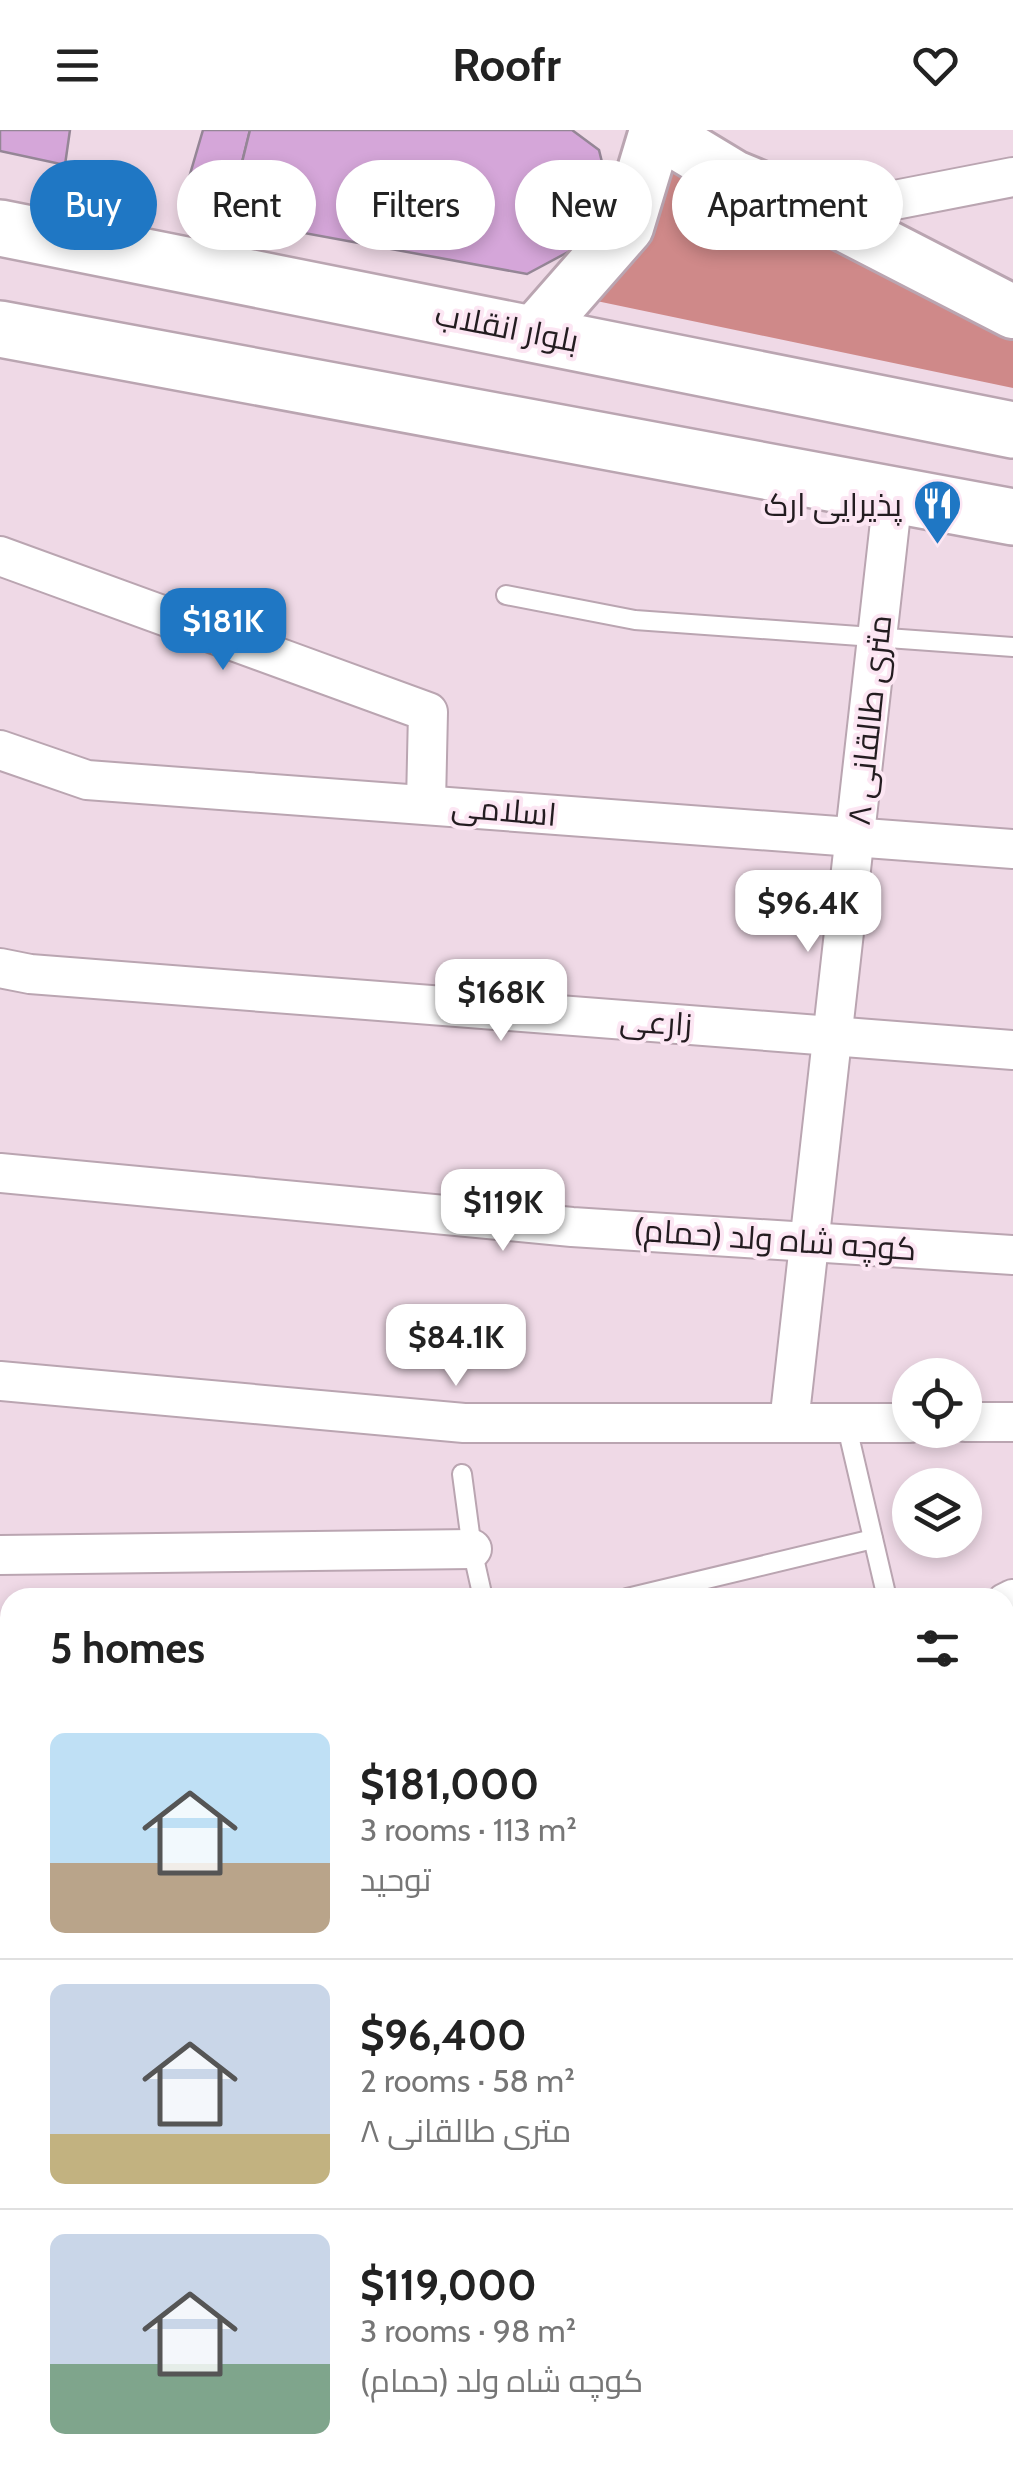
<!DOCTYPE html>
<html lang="en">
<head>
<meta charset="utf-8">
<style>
  :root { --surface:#fff; --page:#f2f2f2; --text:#222; --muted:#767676; --line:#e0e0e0; --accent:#1f77c4 }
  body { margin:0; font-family:Cabin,Cairo,sans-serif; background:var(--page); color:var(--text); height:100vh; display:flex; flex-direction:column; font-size:38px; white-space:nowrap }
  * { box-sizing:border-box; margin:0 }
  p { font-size:32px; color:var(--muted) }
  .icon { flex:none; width:55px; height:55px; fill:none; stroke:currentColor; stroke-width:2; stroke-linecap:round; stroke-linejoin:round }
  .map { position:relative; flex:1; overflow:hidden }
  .side { position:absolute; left:0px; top:1458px; width:1015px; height:892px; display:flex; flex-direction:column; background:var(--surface); border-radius:30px 30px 0 0; box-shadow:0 5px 15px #0003 }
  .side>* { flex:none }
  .banner { position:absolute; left:30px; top:30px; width:955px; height:90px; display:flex; gap:20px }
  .fabs { position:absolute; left:892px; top:1228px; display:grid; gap:20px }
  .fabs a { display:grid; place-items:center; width:90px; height:90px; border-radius:50%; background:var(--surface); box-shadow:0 5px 15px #0003; font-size:50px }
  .price { position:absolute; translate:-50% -85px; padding:0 22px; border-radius:20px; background:#fff; color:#222; font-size:32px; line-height:65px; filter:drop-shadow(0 2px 5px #0008) }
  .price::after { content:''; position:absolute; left:50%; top:60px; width:30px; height:22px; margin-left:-15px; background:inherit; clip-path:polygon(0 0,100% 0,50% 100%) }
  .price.selected { background:var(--accent); color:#fff }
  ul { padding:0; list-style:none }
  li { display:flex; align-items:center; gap:30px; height:250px; padding:0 50px }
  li+li { border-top:2px solid var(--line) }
  li span { display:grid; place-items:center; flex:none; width:280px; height:200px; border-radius:15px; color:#555 }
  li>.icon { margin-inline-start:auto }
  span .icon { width:120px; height:120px; fill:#fffc; stroke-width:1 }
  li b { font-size:42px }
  h2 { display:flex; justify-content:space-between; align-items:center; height:120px; padding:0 50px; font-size:42px }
  .tag { padding:0 35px; border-radius:45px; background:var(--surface); box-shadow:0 5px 15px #0003; font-size:35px; line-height:90px }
  .tag.selected { background:var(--accent); color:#fff }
  header { display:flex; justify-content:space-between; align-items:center; height:130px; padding:0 50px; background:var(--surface); font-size:45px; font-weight:700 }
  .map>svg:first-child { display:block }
  .forest { fill:#cf8989 }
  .building { fill:#d5a6d9; stroke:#958696; stroke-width:2.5 }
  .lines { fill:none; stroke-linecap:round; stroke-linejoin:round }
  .lane-casing { stroke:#baa5b1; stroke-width:22 }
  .street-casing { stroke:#baa5b1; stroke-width:42 }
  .secondary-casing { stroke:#baa5b1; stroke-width:58 }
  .primary-casing { stroke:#baa5b1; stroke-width:60 }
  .lane { stroke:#fff; stroke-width:18 }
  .street { stroke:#fff; stroke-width:38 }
  .secondary { stroke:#fff; stroke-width:52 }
  .primary { stroke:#fff; stroke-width:55 }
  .labels { text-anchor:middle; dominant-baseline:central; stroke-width:8; stroke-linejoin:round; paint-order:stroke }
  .street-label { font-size:32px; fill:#231c20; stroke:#fce6f3 }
  .poi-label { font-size:32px; fill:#231c20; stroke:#fce6f3; text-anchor:end }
</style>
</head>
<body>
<header><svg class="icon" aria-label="menu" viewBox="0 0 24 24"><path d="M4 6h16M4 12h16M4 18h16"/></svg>Roofr<svg class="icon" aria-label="heart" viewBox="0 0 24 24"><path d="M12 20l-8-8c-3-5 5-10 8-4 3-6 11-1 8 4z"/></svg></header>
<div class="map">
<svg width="1013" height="2349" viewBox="0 0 1013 2349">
  <rect width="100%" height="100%" fill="#efd9e6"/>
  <polygon class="forest" points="661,27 724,67 1013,202 1013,258 587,169"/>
  <g class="building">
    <polygon points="0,0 70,0 65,35 0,21"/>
    <polygon points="203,0 250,0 228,89 181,75"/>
    <polygon points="250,0 572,0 599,20 611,69 570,121 527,144 228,89"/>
  </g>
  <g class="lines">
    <defs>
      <g id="lane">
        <polyline points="506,465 635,490 1013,517"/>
        <polyline points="846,1293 887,1468"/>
        <polyline points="462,1344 472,1419 483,1468"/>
        <polyline points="627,1468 873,1409"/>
        <polyline points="1005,1889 1013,1884"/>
        <polyline points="1005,2326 1013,2324"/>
        <polyline points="338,2340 340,2349"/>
        <polyline points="930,2349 960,2340"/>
      </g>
      <g id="street">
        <polyline points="823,84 1013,47"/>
        <polyline points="0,426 428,582 426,673"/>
        <polyline points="0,620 87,650 1013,719"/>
        <polyline points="0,838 30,844 1013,920"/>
        <polyline points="0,1043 572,1097 1013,1125"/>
        <polyline points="0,1251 464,1293 910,1293"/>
        <polyline points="965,1292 1013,1292"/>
        <polyline points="789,1293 893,365"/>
        <polyline points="0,1425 472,1419"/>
        <polyline points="1005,1473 1013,1469"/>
        <polyline points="0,1625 10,1624"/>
        <polyline points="1005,1777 1013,1774"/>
        <polyline points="0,1783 10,1791"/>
        <polyline points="0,1881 10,1877"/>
        <polyline points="0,2154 10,2150"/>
      </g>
      <g id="secondary">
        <polyline points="656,0 734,47 823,84 1013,182"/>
        <polyline points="535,202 627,97 656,1"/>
        <polyline points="1005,2071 1013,2069"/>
        <polyline points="112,2349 139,2340"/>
      </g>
      <g id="primary">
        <polyline points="0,98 1013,300"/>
        <polyline points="0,199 1013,387"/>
      </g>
    </defs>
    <use href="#lane" class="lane-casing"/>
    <use href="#street" class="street-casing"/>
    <use href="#secondary" class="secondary-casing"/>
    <use href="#primary" class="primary-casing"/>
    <use href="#lane" class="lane"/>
    <use href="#street" class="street"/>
    <use href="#secondary" class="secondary"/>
    <use href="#primary" class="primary"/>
  </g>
  <defs>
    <symbol id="restaurant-pin" viewBox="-11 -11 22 30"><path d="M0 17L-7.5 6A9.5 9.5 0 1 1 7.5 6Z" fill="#1f77c4" stroke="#fce6f3"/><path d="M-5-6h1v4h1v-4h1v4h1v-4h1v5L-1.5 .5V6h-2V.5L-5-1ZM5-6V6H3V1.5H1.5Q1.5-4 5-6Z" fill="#fff"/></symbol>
  </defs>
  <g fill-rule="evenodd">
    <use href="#restaurant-pin" x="910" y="346" width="55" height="75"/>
  </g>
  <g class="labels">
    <g class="street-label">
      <text transform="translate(507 197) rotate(11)">بلوار انقلاب</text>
      <text transform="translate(869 590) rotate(-84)">۸ متری طالقانی</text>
      <text transform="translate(504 680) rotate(5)">اسلامی</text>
      <text transform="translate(656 892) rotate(4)">زارعی</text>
      <text transform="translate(775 1109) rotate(4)">کوچه شاه ولد (حمام)</text>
    </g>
    <g class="poi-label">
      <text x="902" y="374">پذیرایی ارک</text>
    </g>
  </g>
</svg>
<div class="fabs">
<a><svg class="icon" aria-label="locate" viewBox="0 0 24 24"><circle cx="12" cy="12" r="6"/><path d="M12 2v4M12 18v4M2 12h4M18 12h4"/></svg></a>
<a><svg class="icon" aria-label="layers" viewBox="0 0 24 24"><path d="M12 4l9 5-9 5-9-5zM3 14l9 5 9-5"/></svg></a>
</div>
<b class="price selected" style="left:223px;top:543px">$181K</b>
<b class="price" style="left:808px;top:825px">$96.4K</b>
<b class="price" style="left:501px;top:914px">$168K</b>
<b class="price" style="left:503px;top:1124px">$119K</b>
<b class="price" style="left:456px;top:1259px">$84.1K</b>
<div class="banner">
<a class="tag selected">Buy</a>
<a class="tag">Rent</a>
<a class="tag">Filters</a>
<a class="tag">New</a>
<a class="tag">Apartment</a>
</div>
<section class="side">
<h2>5 homes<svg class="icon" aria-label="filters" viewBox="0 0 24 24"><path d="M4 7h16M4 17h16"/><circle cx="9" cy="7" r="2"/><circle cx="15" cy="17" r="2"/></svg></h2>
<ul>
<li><span style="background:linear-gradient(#bfe0f5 65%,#b9a48a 0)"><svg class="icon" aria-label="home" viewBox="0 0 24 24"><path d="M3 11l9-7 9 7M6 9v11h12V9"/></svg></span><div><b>$181,000</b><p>3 rooms · 113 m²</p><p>توحید</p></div></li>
<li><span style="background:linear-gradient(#c9d6e8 75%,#c2b280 0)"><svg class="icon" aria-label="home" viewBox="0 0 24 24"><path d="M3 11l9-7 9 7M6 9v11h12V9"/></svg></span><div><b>$96,400</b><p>2 rooms · 58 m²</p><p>۸ متری طالقانی</p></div></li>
<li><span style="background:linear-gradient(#c9d6e8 65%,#7fa58c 0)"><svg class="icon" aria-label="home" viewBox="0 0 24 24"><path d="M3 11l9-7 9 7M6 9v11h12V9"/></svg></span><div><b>$119,000</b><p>3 rooms · 98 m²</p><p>کوچه شاه ولد (حمام)</p></div></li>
</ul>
</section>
</div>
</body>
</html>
